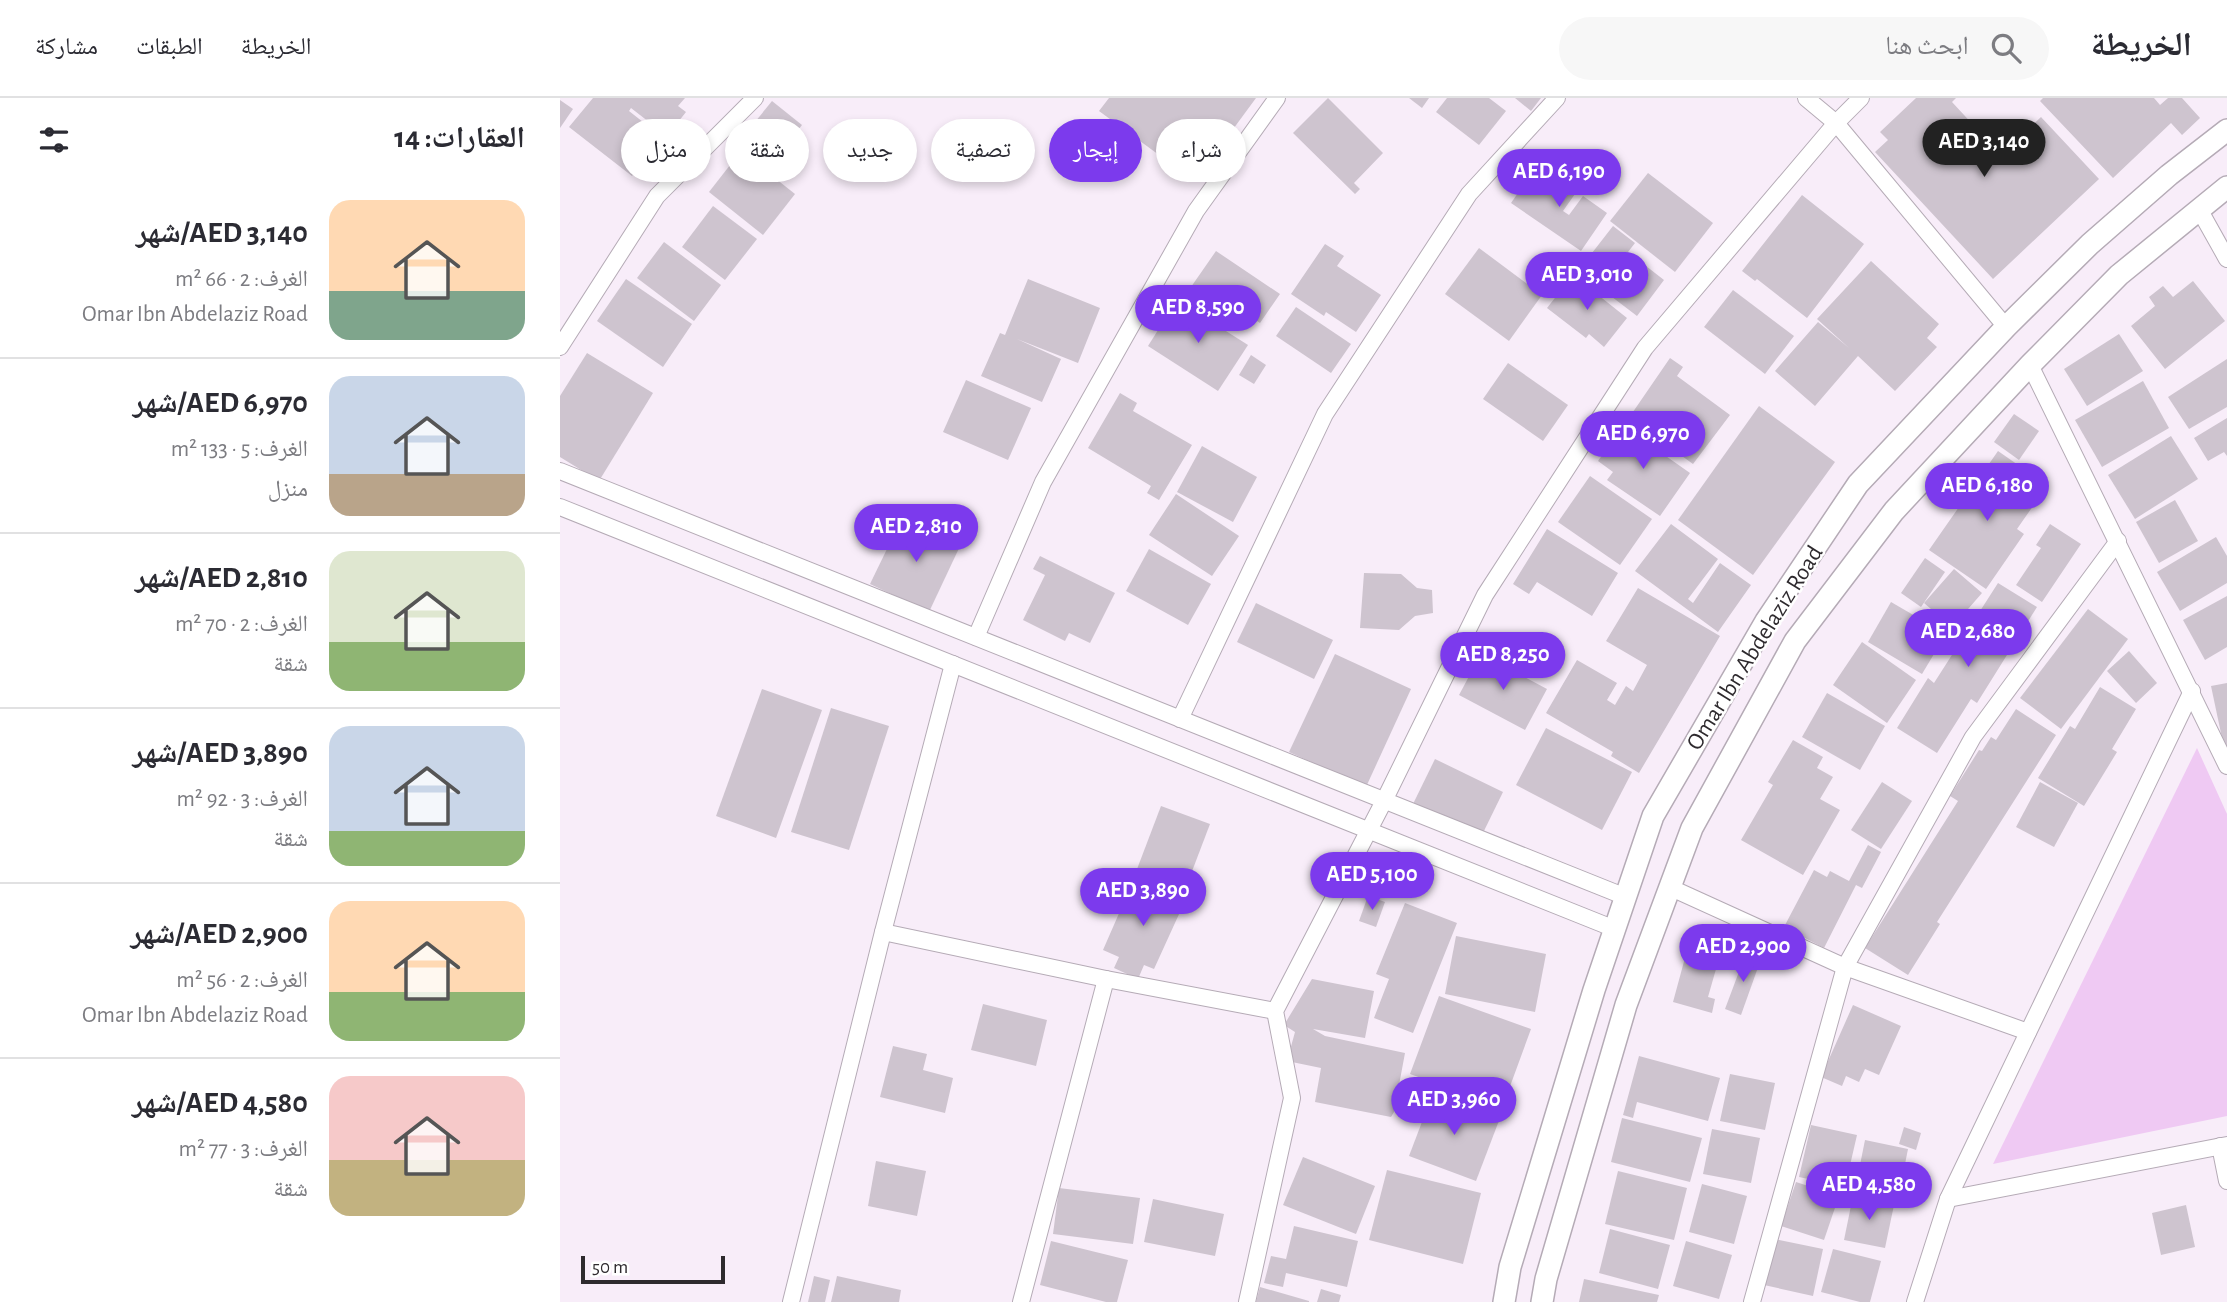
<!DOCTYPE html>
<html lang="ar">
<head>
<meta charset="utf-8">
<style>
  :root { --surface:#fff; --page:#f7f7f7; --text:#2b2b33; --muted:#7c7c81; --line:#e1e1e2; --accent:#7c3aed }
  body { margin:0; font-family:"Alegreya Sans","Noto Naskh Arabic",sans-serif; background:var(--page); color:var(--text); direction:rtl; height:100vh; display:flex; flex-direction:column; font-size:26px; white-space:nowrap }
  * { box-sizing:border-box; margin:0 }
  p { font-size:23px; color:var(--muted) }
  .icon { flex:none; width:38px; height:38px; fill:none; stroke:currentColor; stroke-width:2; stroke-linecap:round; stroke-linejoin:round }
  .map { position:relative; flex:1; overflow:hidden; direction:ltr }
  .drawer { display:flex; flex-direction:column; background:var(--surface); width:560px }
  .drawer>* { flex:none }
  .banner { position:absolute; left:21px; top:21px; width:665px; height:63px; direction:rtl; display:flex; gap:14px }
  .scale { position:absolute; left:21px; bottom:18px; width:144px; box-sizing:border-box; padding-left:7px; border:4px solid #2e2a2e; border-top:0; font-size:19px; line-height:24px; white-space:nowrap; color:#2e2a2e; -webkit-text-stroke:5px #fff; paint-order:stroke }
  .price { position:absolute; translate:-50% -60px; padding:0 16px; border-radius:24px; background:var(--accent); color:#fff; font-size:23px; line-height:46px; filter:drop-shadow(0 2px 4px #0008) }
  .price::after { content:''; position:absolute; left:50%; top:42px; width:21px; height:16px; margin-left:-10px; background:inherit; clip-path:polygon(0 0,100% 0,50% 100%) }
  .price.current { background:#222; color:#fff }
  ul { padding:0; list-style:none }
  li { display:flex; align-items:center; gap:21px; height:175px; padding:0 35px }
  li+li { border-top:2px solid var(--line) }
  li span { display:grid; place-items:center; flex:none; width:196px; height:140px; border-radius:21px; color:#555 }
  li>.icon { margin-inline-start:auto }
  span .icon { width:84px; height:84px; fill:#fffc; stroke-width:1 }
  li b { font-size:30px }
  h2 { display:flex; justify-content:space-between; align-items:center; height:84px; padding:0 35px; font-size:30px }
  .tag { padding:0 24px; border-radius:32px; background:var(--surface); box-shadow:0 4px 10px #0003; font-size:24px; line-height:63px }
  .tag.current { background:var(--accent); color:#fff }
  header { display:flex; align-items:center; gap:42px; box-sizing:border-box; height:98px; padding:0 35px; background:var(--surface); border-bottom:2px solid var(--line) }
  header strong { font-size:33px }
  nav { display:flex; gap:38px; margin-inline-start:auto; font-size:24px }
  .search { width:490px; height:63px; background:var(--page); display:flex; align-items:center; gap:18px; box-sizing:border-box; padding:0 24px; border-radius:38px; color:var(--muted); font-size:26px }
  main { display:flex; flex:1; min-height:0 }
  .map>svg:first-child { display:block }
  .green { fill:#efc9f3 }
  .building { fill:#cec4cf }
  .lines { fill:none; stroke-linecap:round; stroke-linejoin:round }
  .street-casing { stroke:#b5abb6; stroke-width:18 }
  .secondary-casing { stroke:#b5abb6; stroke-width:24 }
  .street { stroke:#fff; stroke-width:16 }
  .secondary { stroke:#fff; stroke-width:21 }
  .labels { text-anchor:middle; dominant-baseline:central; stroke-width:5; stroke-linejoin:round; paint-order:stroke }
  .street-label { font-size:24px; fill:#2e2a2e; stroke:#fff }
</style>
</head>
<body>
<header>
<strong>الخريطة</strong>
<div class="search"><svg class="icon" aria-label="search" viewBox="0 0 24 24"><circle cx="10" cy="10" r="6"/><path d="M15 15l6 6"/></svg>ابحث هنا</div>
<nav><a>الخريطة</a><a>الطبقات</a><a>مشاركة</a></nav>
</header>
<main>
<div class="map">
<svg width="1667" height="1204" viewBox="0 0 1667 1204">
  <rect width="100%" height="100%" fill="#f8edf9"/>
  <polygon class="green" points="1637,650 1667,716 1667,1018 1433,1066"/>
  <g class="building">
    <polygon points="33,0 125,0 118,8 126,14 107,38 71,10 69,13 102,39 72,78 9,29"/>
    <polygon points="549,0 696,0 657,53 647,46 625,76 539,13"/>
    <polygon points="768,0 823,55 794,85 800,91 795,96 733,35"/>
    <polygon points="849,0 869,0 862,10"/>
    <polygon points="887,0 929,0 946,13 919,47 876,14"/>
    <polygon points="955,0 981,0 971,13"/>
    <polygon points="1356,0 1396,0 1392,4 1441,57 1481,19 1539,81 1433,181 1315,54 1328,42 1320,34"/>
    <polygon points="1483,0 1594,0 1600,7 1608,0 1622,0 1640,20 1622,37 1611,25 1553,80 1480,3"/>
    <polygon points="0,2 13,11 0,30"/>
    <polygon points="212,3 242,27 225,49 195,24"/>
    <polygon points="181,53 235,96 203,137 149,94"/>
    <polygon points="976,69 1015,96 1003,113 1009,117 1023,98 1047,115 1021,153 951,105"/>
    <polygon points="1088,75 1153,125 1115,174 1050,123"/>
    <polygon points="1242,97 1304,146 1247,220 1197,181 1195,183 1182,173"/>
    <polygon points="153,108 197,141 165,182 122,149"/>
    <polygon points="1053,128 1075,145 1068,154 1104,182 1077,218 1018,173"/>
    <polygon points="104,144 161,187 134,223 77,180"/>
    <polygon points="765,146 784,158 777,168 821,197 796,234 766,214 764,218 731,196"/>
    <polygon points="919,150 982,197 949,243 885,196"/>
    <polygon points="656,153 720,196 700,225 671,205 666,213 631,189"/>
    <polygon points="1311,163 1379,226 1367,240 1377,249 1335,293 1298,258 1255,308 1215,273 1258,224 1289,250 1257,221"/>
    <polygon points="1013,177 1067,220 1044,249 1029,236 1026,240 987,210"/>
    <polygon points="66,181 132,226 103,269 37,223"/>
    <polygon points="468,181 540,210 518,265 457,241 501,261 482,304 421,278 440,235 445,237"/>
    <polygon points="1633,183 1665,223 1605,271 1571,228 1595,208 1589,199 1603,188 1613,199"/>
    <polygon points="1173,192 1234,238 1205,276 1144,229"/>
    <polygon points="617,202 688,247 658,293 588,248"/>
    <polygon points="736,209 791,246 771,275 716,238"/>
    <polygon points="1559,236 1583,273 1527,308 1504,271"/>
    <polygon points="27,255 93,295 39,383 0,359 0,298"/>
    <polygon points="691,257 706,267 694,286 679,277"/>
    <polygon points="1110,260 1123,269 1117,278 1170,317 1133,366 1086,332 1081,340 1064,327"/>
    <polygon points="1667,261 1667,309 1629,331 1608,299"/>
    <polygon points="948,265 1008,307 983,343 923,301"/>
    <polygon points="406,282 471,310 448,362 383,334"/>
    <polygon points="1583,283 1609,330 1542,369 1515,322"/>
    <polygon points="560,295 577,305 573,313 632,347 599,402 587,395 591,388 528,350"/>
    <polygon points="1199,308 1275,364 1193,477 1118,422"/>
    <polygon points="1454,316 1479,333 1459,362 1434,344"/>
    <polygon points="1667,320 1667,358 1664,354 1648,363 1634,340"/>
    <polygon points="1063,328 1130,375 1100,418 1047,382 1053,374 1038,363"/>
    <polygon points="1611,338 1638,381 1575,421 1548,377"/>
    <polygon points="642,348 697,379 673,424 617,394"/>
    <polygon points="1438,353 1461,369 1453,379 1480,398 1457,431 1464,436 1426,491 1369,452"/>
    <polygon points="1030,378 1092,421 1060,467 998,424"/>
    <polygon points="616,396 679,438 652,478 589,437"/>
    <polygon points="1615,402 1638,443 1599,465 1576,424"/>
    <polygon points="343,418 401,446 369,514 310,486"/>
    <polygon points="1111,426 1158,461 1128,501 1133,505 1160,465 1191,487 1158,534 1075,473"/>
    <polygon points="1490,426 1521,446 1482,504 1456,487 1481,450 1476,447"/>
    <polygon points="987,431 1058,475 1032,518 977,484 969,496 953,486"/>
    <polygon points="1656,439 1667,458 1667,485 1620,513 1597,474"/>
    <polygon points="589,451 651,486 628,527 566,493"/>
    <polygon points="480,458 555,495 530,545 509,535 505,543 463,522 485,477 473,471"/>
    <polygon points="1365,460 1385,474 1361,509 1341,495"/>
    <polygon points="1394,471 1422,495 1388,534 1374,522 1378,517 1364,505"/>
    <polygon points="804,475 841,476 857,490 872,492 873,515 855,518 839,532 800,530"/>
    <polygon points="1438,485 1477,509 1417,605 1411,601 1377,655 1337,630 1368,580 1374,585"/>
    <polygon points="1078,490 1160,538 1079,675 1051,658 1053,654 986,615 1017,562 1057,585 1047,602 1055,607 1066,588 1073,593 1087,567 1046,543"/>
    <polygon points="1667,498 1667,549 1645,562 1623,522"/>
    <polygon points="1331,504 1386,536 1362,576 1308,544"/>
    <polygon points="696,505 773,542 754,581 677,544"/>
    <polygon points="1528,511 1568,541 1501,631 1460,600"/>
    <polygon points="1302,544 1356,582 1327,625 1273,587"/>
    <polygon points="1569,553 1597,585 1576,605 1547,573"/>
    <polygon points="775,556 851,591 806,689 729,654"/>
    <polygon points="921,556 987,591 965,632 899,597"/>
    <polygon points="1667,585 1667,659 1666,659 1651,588"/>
    <polygon points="1540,589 1576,611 1552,651 1557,654 1524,708 1478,680 1510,628 1515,631"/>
    <polygon points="202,591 262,612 216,740 156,718"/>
    <polygon points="1267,595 1325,628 1300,672 1242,639"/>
    <polygon points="271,610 329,628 289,752 231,734"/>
    <polygon points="1456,611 1496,637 1377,824 1380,826 1348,877 1305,850 1398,703 1390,698 1419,652 1422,653 1431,639 1436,642"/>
    <polygon points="986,630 1072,674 1042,732 956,687"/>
    <polygon points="1233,642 1263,659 1257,670 1273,679 1260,701 1280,712 1243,777 1181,742 1213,687 1208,684"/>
    <polygon points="875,661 943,694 921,739 853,706"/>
    <polygon points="1322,684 1352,703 1321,751 1291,732"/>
    <polygon points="1480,684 1518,705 1494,749 1456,729"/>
    <polygon points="601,708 650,726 623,797 574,779"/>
    <polygon points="1308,747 1321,754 1302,790 1296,787 1264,850 1224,829 1254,772 1267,779 1270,773 1289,783"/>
    <polygon points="574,781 625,803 594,871 584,867 578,881 554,870 559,859 543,852"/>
    <polygon points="808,798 825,804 816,829 799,823"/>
    <polygon points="845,805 897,825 853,935 814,920 829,881 816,876"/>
    <polygon points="1132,834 1164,843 1148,899 1155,901 1152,915 1113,904"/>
    <polygon points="896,838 986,856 975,914 885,896"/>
    <polygon points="1186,855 1201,861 1181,917 1165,911"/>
    <polygon points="752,881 814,893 805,940 753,931 765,938 845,955 834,1014 831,1019 755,1004 761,970 727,963 735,934 724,927"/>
    <polygon points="879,898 971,931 945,1002 881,979 878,986 850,976"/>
    <polygon points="423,906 487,922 476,968 411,952"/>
    <polygon points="1293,907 1341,928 1319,977 1305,971 1299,984 1286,978 1282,988 1261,979"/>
    <polygon points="333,948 367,956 363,972 393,980 385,1015 320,999"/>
    <polygon points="1079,958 1160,980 1148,1023 1077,1004 1073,1020 1063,1017"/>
    <polygon points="1170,976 1215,985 1205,1032 1160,1023"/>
    <polygon points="873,995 940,1020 916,1083 849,1058"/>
    <polygon points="1062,1020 1142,1040 1130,1084 1051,1064"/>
    <polygon points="1251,1027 1297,1037 1285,1089 1239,1079"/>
    <polygon points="1344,1029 1361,1035 1356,1052 1339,1046"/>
    <polygon points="1152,1031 1200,1040 1191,1085 1143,1076"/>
    <polygon points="1305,1042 1348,1051 1339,1096 1296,1087"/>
    <polygon points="743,1059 815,1088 796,1136 723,1107"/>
    <polygon points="316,1063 366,1073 357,1118 308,1108"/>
    <polygon points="827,1072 921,1095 903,1166 809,1142"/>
    <polygon points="1058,1073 1127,1090 1114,1142 1045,1126"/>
    <polygon points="1236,1084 1279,1098 1264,1142 1221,1128"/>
    <polygon points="1142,1086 1187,1098 1174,1146 1129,1134"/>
    <polygon points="499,1090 580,1100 573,1146 493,1136"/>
    <polygon points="1293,1098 1334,1107 1325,1150 1284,1142"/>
    <polygon points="593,1101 664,1116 655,1158 584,1144"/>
    <polygon points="1626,1107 1635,1149 1601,1157 1592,1115"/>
    <polygon points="734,1128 798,1143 787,1189 726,1175 723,1189 704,1185 711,1158 726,1161"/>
    <polygon points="1050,1131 1110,1147 1098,1191 1039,1175"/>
    <polygon points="1214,1141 1263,1151 1253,1198 1204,1187"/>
    <polygon points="491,1143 568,1162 557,1204 546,1204 480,1187"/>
    <polygon points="1126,1143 1172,1157 1159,1201 1113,1188"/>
    <polygon points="1273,1151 1321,1163 1310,1204 1300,1204 1261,1194"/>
    <polygon points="254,1178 270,1182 265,1204 248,1204"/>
    <polygon points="277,1178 341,1192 339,1204 271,1204"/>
    <polygon points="1024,1181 1099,1197 1097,1204 1019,1204"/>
    <polygon points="700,1189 749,1203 749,1204 696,1204"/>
    <polygon points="761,1191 781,1197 779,1204 757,1204"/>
  </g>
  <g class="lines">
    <defs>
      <g id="street">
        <polyline points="1246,0 1276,25 1446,229"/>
        <polyline points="1639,111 1667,161"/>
        <polyline points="0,249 97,98 195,0"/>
        <polyline points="1470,267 1667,668"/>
        <polyline points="0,373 1066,799"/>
        <polyline points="0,409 1055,831"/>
        <polyline points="416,539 483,384 636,113 717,0"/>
        <polyline points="620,621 765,316 909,96 997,0"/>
        <polyline points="1109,789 1285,869 1468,934"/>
        <polyline points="323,834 546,881 715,913"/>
        <polyline points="1660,1048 1667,1083"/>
        <polyline points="1388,1101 1667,1047"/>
        <polyline points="231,1204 323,834 393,566"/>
        <polyline points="461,1204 546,881"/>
        <polyline points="687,1204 732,1000 715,913 824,703 925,497 1085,250 1276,25 1301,0"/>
        <polyline points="1192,1204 1285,869 1413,639 1558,443"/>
        <polyline points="1355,1204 1388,1101 1632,593"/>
      </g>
      <g id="secondary">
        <polyline points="944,1204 950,1169 1034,892 1093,718 1206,523 1298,386 1446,229 1530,146 1609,77 1667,32"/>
        <polyline points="982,1204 986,1181 1066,907 1132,730 1235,543 1334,413 1470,267 1559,177 1667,89"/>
      </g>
    </defs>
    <use href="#street" class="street-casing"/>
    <use href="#secondary" class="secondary-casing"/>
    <use href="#street" class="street"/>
    <use href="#secondary" class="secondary"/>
  </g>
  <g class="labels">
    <g class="street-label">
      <text transform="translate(1195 550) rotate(-58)">Omar Ibn Abdelaziz Road</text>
    </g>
  </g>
</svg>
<div class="scale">50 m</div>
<b class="price current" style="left:1424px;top:81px">AED 3,140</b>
<b class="price" style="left:999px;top:111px">AED 6,190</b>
<b class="price" style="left:1027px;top:214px">AED 3,010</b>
<b class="price" style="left:638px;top:247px">AED 8,590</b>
<b class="price" style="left:1083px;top:373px">AED 6,970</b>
<b class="price" style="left:1427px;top:425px">AED 6,180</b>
<b class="price" style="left:356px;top:466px">AED 2,810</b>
<b class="price" style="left:1408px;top:571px">AED 2,680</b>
<b class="price" style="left:943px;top:594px">AED 8,250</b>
<b class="price" style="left:812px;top:814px">AED 5,100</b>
<b class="price" style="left:583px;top:830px">AED 3,890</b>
<b class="price" style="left:1183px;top:886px">AED 2,900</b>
<b class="price" style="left:894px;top:1039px">AED 3,960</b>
<b class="price" style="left:1309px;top:1124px">AED 4,580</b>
<div class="banner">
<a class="tag">شراء</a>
<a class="tag current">إيجار</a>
<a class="tag">تصفية</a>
<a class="tag">جديد</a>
<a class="tag">شقة</a>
<a class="tag">منزل</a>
</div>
</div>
<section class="drawer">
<h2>العقارات: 14<svg class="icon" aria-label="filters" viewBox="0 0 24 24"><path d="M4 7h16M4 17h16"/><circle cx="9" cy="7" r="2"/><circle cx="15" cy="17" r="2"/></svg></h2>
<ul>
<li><span style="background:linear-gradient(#ffd9b3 65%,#7fa58c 0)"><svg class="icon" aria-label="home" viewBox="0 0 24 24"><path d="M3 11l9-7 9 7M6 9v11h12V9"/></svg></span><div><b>AED 3,140/شهر</b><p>الغرف: 2 · 66 m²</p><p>Omar Ibn Abdelaziz Road</p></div></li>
<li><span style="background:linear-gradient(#c9d6e8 70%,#b9a48a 0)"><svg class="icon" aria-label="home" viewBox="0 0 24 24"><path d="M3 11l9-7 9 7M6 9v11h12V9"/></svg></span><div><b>AED 6,970/شهر</b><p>الغرف: 5 · 133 m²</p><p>منزل</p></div></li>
<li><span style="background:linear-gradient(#dfe7d0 65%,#8fb573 0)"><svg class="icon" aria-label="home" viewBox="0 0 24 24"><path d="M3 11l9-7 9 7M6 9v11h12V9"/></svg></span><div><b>AED 2,810/شهر</b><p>الغرف: 2 · 70 m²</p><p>شقة</p></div></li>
<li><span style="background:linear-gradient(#c9d6e8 75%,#8fb573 0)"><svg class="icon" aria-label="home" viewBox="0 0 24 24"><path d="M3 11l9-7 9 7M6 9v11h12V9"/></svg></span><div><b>AED 3,890/شهر</b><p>الغرف: 3 · 92 m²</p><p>شقة</p></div></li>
<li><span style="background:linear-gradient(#ffd9b3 65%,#8fb573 0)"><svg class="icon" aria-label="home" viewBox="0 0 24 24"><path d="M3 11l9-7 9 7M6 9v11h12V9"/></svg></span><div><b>AED 2,900/شهر</b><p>الغرف: 2 · 56 m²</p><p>Omar Ibn Abdelaziz Road</p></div></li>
<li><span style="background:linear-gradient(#f6c9c9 60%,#c2b280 0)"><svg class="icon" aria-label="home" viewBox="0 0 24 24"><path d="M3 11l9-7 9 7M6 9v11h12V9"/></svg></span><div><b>AED 4,580/شهر</b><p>الغرف: 3 · 77 m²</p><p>شقة</p></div></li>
</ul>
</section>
</main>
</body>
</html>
